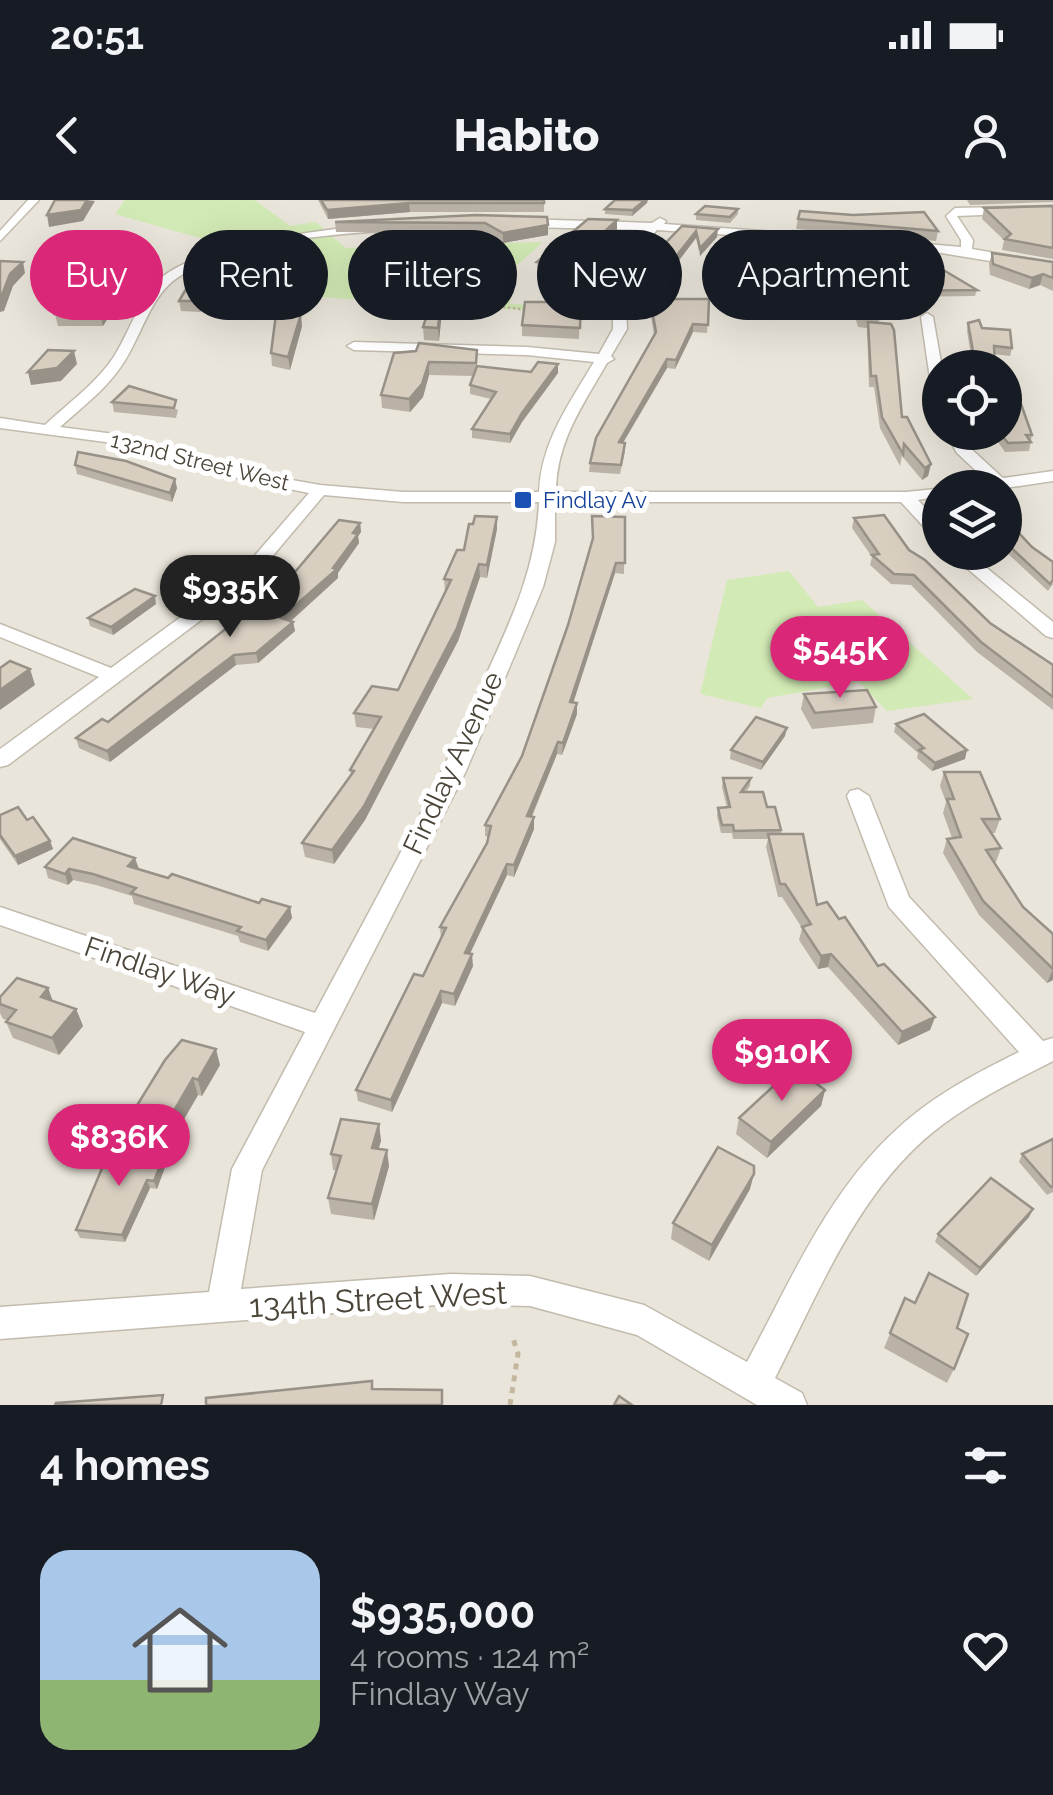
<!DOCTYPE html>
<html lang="en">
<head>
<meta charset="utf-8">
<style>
  :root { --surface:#171b24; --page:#242831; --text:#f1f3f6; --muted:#9ea1a6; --line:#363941; --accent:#db2777 }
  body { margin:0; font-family:Raleway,sans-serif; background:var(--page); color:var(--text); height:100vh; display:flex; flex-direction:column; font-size:38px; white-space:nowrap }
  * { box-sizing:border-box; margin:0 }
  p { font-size:32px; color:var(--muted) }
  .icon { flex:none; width:55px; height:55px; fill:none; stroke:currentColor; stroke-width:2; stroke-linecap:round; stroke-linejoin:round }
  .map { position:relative; height:1205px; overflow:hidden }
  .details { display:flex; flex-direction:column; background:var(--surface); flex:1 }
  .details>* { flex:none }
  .hud { position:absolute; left:30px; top:30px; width:995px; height:90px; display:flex; gap:20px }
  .tools { position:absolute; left:922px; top:150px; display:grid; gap:20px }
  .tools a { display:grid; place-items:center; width:100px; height:100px; border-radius:50%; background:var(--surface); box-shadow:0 10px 40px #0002; font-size:50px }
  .price { position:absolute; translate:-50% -85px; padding:0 22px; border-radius:35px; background:var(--accent); color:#fff; font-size:32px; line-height:65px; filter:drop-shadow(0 2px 5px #0008) }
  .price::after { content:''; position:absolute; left:50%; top:60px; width:30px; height:22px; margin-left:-15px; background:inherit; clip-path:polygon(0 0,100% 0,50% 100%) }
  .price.current { background:#222; color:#fff }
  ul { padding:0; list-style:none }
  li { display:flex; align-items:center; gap:30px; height:250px; padding:0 40px }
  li+li { border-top:2px solid var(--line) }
  li span { display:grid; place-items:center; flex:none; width:280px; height:200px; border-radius:30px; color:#555 }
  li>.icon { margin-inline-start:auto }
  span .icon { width:120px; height:120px; fill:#fffc; stroke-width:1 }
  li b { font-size:42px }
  h2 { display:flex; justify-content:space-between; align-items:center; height:120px; padding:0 40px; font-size:42px }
  .pill { padding:0 35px; border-radius:45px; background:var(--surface); box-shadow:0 10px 40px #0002; font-size:35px; line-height:90px }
  .pill.current { background:var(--accent); color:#fff }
  .status { display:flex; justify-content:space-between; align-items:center; height:70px; padding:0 50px; background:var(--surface); direction:ltr }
  .status svg { height:28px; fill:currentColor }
  header { display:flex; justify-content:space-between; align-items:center; height:130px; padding:0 40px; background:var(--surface); font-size:45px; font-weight:800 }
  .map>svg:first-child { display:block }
  .residential { fill:#eae5da; fill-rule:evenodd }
  .green { fill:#d2eab5 }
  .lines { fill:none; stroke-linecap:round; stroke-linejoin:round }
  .minor-casing { stroke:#c2bbae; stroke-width:3 }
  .path-far1 { stroke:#c4b79f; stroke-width:2.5; stroke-dasharray:2.5 2.5; stroke-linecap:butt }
  .path { stroke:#c4b79f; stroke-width:5; stroke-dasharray:6 6; stroke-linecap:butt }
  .minor { fill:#fff; fill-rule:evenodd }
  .wall { fill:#bab2a6 }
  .shaded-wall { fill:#979187 }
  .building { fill:#d8cfc1; stroke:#979187; stroke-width:2.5 }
  .transit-dot { fill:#1a4fb4; stroke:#fff; stroke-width:4 }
  .labels { text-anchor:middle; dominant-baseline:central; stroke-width:10; stroke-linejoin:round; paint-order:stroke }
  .far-street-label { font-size:22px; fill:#4b4439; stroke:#fff }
  .far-transit-label { font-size:22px; fill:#164399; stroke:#fff; text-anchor:start }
  .street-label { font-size:28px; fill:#4b4439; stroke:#fff }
  .near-street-label { font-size:32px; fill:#4b4439; stroke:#fff }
</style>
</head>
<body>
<div class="status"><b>20:51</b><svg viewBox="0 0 49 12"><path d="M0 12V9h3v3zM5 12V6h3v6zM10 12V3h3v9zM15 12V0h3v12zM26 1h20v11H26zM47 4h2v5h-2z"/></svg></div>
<header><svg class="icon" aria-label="back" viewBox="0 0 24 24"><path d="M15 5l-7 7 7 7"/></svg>Habito<svg class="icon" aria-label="person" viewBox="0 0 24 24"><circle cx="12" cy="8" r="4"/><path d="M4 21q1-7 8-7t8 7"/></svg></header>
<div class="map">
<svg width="1053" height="1205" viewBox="0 0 1053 1205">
  <rect width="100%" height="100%" fill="#f6f3ec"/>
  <path class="residential" d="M0,0H1053V1205H0ZM940,168H1005V232H940ZM940,288H1005V352H940Z"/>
  <g class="green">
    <polygon points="125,0 255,0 290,26 316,22 346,48 543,42 515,67 510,104 599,107 602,115 254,93 277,70 201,56 225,45 115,14"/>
    <polygon points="789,371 818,407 862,400 973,499 887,511 859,482 767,498 761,508 700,494 727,380"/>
  </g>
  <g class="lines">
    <defs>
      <g id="minor">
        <polygon points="28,0 39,0 0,41 0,31"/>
        <polygon points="1053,6 1053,12 957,16 973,40 972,49 1053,63 1053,71 885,44 891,41 961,47 961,40 946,16 955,8"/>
        <path d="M660,18L666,21L664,24L819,35L825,38L819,41L657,30L624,66L627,129L611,156L614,159L607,163C583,205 556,242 556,292H906L946,288H940V296L918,300L940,324V339L934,338L901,302H555V342L543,387L466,571L262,970L241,1089L451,1074L530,1076L644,1105L747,1162C790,1082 828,992 896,930C932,896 975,874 1019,852L889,707L847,596L850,591L858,589L869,596L909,697L1043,841L1053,838V861C1012,882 970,902 933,932C857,994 819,1092 775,1178L802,1193L807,1205H757L637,1135L530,1106L451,1104L0,1139V1107L209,1092L232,969L305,832L0,725V707L315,813C373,704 433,597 482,484C510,422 536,371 539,302H403L324,295L249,384L8,565L0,567V549L99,477L0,437V424L111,468L237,376L309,293L244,280L128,245L0,228V218L45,225C67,204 93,186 111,161C130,134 140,91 169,72C196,55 232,47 263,41C390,14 523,18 652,23ZM484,26L645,30L612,65L613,129L599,154L527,147L354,142L347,146L354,150L527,155L594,162C569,204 541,242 539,292H403L320,285L252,273L130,236L60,227C81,208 104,191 120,168C140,141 149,97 177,78C244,31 402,30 484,26Z"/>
        <polygon points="927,113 933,117 942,168 940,203 933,199 921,117"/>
        <polygon points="945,232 960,232 969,247 1003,278 1053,271 1053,281 1005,288 963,288 987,281 957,253"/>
        <polygon points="948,352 967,352 1053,422 1053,438 1046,436"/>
      </g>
    </defs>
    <use href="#minor" class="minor-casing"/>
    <g class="path-far1">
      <polyline points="469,87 496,106 528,110"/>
      <polyline points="578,112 603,113"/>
    </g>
    <polyline class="path" points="510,1205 518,1154 513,1138"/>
    <use href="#minor" class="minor"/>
  </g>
  <g class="wall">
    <polygon points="318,0 544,0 544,12 410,12 328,19"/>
    <polygon points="967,0 1053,0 1053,2 970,5"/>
    <polygon points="647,3 632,16 605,14 605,9"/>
    <polygon points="1053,6 1053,59 1002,50 1004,40 982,19 984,8"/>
    <polygon points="738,9 738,14 730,23 696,20 696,14"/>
    <polygon points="476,15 548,35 503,43 485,33 336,32 335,22"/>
    <polygon points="798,19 938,31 936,41 796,29"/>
    <polygon points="617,20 617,30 588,57 581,71 579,139 522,136 522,125 555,102 559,73 537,72 537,62"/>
    <polygon points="682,26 717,37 700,56 696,38 667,76 666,80 671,99 709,99 707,133 693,132 675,169 667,168 623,243 625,243 625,252 620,274 589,272 590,263 654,135 644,73 644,65"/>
    <polygon points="790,41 918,54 913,64 789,52"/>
    <polygon points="143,46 146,57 103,126 58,126 55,114 89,92"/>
    <polygon points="992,53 1053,62 1053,91 1040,85 1029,89 990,75 989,64"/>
    <polygon points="232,56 200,112 181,111 179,101"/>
    <polygon points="895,84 977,90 975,96 895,97"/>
    <polygon points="852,93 879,119 878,123 902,217 931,264 928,276 922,280 902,256 900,266 880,228 874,187 869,187 867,128 858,127 851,102"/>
    <polygon points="441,99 439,141 424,140 423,127"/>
    <polygon points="968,123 982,128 1012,148 1010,156 994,154 995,168 973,168 967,131"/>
    <polygon points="302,126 290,170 272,166 271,153"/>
    <polygon points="477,150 477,167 558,173 522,222 510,243 472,238 472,229 491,199 470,194 470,185 474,176 429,175 423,197 410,212 382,208 381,195 394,153"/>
    <polygon points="129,186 178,210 176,218 114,212 112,202"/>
    <polygon points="1007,203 1032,235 1029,251 1005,252 991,232 1005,232"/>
    <polygon points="75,265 177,288 172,302 77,274"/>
    <polygon points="592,316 625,317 624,374 615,373 573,502 577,514 562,555 557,554 532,617 534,629 514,677 507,675 470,754 473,766 455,806 442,803 392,912 358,901 356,890 423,776 441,738 440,727 487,643 489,637 485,636 485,625 522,556 568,425 592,341"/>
    <polygon points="497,317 497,329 487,378 480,377 458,441 365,620 334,664 305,657 302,643 351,576 350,570 374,529 356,527 354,513 398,490 445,392 444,379 464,350 473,324"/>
    <polygon points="854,318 909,350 990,423 1053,465 1053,510 977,452 911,385 891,384 870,365 872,357 852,328"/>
    <polygon points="1005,318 1032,347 1053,384 1048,391 1005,351"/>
    <polygon points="360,323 361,332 358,336 359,343 338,372 338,378 291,421 293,422 295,431 258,463 236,465 110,562 79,548 76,538 108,522 257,409"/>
    <polygon points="156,404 113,435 90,426 88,418"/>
    <polygon points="804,494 876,507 873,523 812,529 801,509"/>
    <polygon points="896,524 965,559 932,571 917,558 918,553 894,532"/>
    <polygon points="785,536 761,570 730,559 731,550"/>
    <polygon points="944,572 1000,619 995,633 991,633 1001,648 996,662 994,662 1023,707 1053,734 1053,780 1047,783 979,715 943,653 947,639 952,638 943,613 946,602 940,586"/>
    <polygon points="723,578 751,578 750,586 746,592 767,607 781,630 781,634 817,705 839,719 878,766 935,817 930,830 898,845 828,767 818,769 799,740 802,728 782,697 778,697 766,647 768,639 733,639 732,633 721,633 717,616 718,608 727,608 722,587"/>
    <polygon points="0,615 27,620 50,641 53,649 18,665 0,639"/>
    <polygon points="45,667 139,669 259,703 290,707 292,718 268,751 240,742 238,736 134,704 132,696 96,685 73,680 68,685 48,678"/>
    <polygon points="48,788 53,801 76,809 83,826 59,855 13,838 6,822 7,820 3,819 0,813 0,797"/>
    <polygon points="220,865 202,896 198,895 176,933 142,923 136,907"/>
    <polygon points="825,890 821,906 767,958 736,934 739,918"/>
    <polygon points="379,924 381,941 378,949 389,966 374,1020 331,1014 328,998 337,971 333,970 331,954"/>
    <polygon points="1053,939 1053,992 1047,995 1019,962 1022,954"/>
    <polygon points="168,959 157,989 150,988 125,1042 80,1038 76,1030"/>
    <polygon points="750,989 709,1061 671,1039 673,1023"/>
    <polygon points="1033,1009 1029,1017 976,1076 935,1042 938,1034"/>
    <polygon points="905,1098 957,1128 954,1169 947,1183 884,1148"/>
  </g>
  <g class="shaded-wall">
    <polygon points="87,0 95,1 83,21 49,27 47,15"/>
    <polygon points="645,0 648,0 647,3 632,16 633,10"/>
    <polygon points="409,3 410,12 328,19 327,10"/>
    <polygon points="617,20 617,30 588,57 581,71 582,60 588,47"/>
    <polygon points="548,25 548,35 503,43 503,33"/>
    <polygon points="718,29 717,37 700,56 700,48"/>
    <polygon points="696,31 696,38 667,76 667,68"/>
    <polygon points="143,46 146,57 103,126 100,114"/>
    <polygon points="231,46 232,56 200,112 199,101"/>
    <polygon points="23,62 25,73 13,86 4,111 0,112 0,100 10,74"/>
    <polygon points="1043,74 1040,85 1029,89 1032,78"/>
    <polygon points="441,99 442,112 439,141 438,128"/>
    <polygon points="301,114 302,126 290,170 288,157"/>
    <polygon points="693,124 693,132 675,169 676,160"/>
    <polygon points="74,151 77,164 61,181 31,185 28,172"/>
    <polygon points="667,159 667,168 618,251 619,242"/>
    <polygon points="429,162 429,175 423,197 410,212 409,199"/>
    <polygon points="558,164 558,173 522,222 510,243 510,234 522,213"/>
    <polygon points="931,264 928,276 922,280 925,268"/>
    <polygon points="175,279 177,288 172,302 170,293"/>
    <polygon points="497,317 497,329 487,378 487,365"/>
    <polygon points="360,323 361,332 358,336 359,343 338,373 338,378 283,428 281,418 333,368"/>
    <polygon points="616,363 615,373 570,513 570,502"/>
    <polygon points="479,364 480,377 458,441 365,620 334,664 332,650"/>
    <polygon points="155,396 156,404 113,435 111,427"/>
    <polygon points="293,422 295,431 258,463 256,453"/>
    <polygon points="234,455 236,465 110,562 107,551"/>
    <polygon points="30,469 35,485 0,510 0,490"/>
    <polygon points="577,503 577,514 562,555 563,543"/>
    <polygon points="787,528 785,536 761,570 763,562"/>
    <polygon points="558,542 557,554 527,627 527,616"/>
    <polygon points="967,550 965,559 932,571 935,563"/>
    <polygon points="534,617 534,629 514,677 514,665"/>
    <polygon points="50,641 53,649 18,665 15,656"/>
    <polygon points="135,658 139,669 128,666"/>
    <polygon points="507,664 507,675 465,764 465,753"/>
    <polygon points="69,669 73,680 68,685 65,674"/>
    <polygon points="290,707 292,718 268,751 266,740"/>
    <polygon points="472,754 473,766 455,806 454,794"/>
    <polygon points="831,754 828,767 818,769 821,756"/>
    <polygon points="1053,769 1053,780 1047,783"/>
    <polygon points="48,788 54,805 41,797"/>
    <polygon points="441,791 442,803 392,912 391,900"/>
    <polygon points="76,809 83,826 59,855 52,838"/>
    <polygon points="935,817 930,830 898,845 902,832"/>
    <polygon points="216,849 220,865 202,896 198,880"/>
    <polygon points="193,878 198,895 176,933 171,916"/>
    <polygon points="825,890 821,906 767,958 771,942"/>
    <polygon points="379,924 381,941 374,964 372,948"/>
    <polygon points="387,950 389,966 374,1020 372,1004"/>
    <polygon points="166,951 168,959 157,989 154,981"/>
    <polygon points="754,974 750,989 709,1061 712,1045"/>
    <polygon points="147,980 150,988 125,1042 122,1035"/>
    <polygon points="1033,1009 1029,1017 976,1076 980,1068"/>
  </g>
  <g class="building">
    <polygon points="55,0 87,0 81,10 47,15"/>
    <polygon points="321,0 544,0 544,3 409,3 327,10"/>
    <polygon points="615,0 645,0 633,10 605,9"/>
    <polygon points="705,6 738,9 730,17 696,14"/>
    <polygon points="1053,6 1053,48 1005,39 1011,34 984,8"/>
    <polygon points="800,11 853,15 924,12 938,31 798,19"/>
    <polygon points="476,15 547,17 548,25 503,33 485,23 335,22"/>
    <polygon points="588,19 617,20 588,47 582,60 580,128 522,125 525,102 555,102 560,63 537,62"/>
    <polygon points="682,26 718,29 700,48 696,31 667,68 666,79 671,99 709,99 708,125 693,124 676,160 667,159 619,242 625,243 621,265 590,263 596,238 656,132 644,65"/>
    <polygon points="793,31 920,42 915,53 790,41"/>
    <polygon points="143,46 100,114 55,114 69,92 89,92 104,69"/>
    <polygon points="231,46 199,101 179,101 196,72"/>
    <polygon points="992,53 1053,62 1053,78 1043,74 1032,78 993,64"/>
    <polygon points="0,61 23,62 10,74 0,100"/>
    <polygon points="945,71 977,90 896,91 895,84"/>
    <polygon points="869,85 879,119 859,118 852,93"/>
    <polygon points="433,97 441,99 438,128 423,127"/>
    <polygon points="276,114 301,114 288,157 271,153"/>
    <polygon points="979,120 982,128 1010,130 1012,148 994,146 995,168 976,168 968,123"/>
    <polygon points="868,122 891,124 894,130 902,217 907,217 931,264 925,268 904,244 903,254 882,217 876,176 871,176"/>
    <polygon points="419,143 477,150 476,163 429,162 422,184 409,199 381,195 394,153 416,151"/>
    <polygon points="48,150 74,151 57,168 28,172"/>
    <polygon points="538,162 558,164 522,213 510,234 472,229 496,192 470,185 477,166 531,172"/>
    <polygon points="129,186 176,200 174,208 112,202"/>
    <polygon points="1005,197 1007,203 1021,204 1032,235 1026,235 1031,242 1008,243 999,232 1005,232"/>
    <polygon points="78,252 126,261 175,279 170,293 75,265"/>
    <polygon points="884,315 909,350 925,360 990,423 1053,465 1053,497 981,442 914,375 894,374 872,355 879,354 854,318"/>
    <polygon points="475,316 497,317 487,365 479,364 457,428 364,606 332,650 302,643 354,571 350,570 381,517 354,513 372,486 398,490 451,380 444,379 457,350 464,350 469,324 473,324"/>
    <polygon points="592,316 625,317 625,363 616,363 570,502 577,503 563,543 558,542 527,616 534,617 514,665 507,664 465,753 472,754 454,794 441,791 391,900 356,890 414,774 423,776 446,728 440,727 487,643 491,626 485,625 522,556 568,425 593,338"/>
    <polygon points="1005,318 1032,347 1053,362 1053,380 1050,384 1005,342"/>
    <polygon points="339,320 360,323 353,333 358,334 333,368 337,369 281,418 293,422 256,453 234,455 107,551 76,538 102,519 108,522 252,408 257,409 278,392"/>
    <polygon points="135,389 155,396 111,427 88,418"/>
    <polygon points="10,461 30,469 0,490 0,468"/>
    <polygon points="867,490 876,507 815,513 804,494"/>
    <polygon points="924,514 967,550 935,563 919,550 924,548 896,524"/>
    <polygon points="756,517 787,528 763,562 731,550"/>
    <polygon points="944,572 980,572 1000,619 982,619 1001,648 986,650 1023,707 1053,734 1053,769 983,701 947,639 961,637 947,599 954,599"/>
    <polygon points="723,578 751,578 741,592 763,592 767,607 775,607 781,630 734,631 733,625 722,625 718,608 730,607"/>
    <polygon points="18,607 27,620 33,617 50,641 15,656 0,635 0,615"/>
    <polygon points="768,634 803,634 817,705 827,702 839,719 845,717 878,766 884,764 935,817 902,832 831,754 821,756 802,727 811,724 785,684 780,684"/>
    <polygon points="73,638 135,658 128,666 168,678 172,674 259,703 262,699 290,707 266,740 237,731 241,727 131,693 136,688 93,674 69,669 65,674 45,667"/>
    <polygon points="17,778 48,788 41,797 76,809 52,838 6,822 16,810 0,804 0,797"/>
    <polygon points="182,840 216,849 198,880 193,878 171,916 136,907 165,860"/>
    <polygon points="794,867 825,890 771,942 739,918"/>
    <polygon points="341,919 379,924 372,948 387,950 372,1004 328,998 341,956 331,954"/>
    <polygon points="1053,939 1053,986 1051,987 1022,954"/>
    <polygon points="111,947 166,951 154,981 147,980 122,1035 76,1030"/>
    <polygon points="718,947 754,966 754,974 712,1045 673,1023"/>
    <polygon points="991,978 1033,1009 980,1068 938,1034"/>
    <polygon points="929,1073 968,1094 957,1128 968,1134 954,1169 890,1133 905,1098 915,1103"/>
    <polygon points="372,1181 372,1189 442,1190 442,1205 206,1205 206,1198"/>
    <polygon points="163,1195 161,1205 55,1205 56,1203"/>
    <polygon points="619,1196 632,1205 614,1205"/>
  </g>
  <rect class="transit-dot" x="513" y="290" width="20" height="20" rx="5"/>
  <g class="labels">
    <g class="far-street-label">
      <text transform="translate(200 261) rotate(14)">132nd Street West</text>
    </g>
    <g class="far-transit-label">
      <text x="543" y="300">Findlay Av</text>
    </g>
    <g class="street-label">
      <text transform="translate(453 563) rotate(-65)">Findlay Avenue</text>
      <text transform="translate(160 771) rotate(19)">Findlay Way</text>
    </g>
    <g class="near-street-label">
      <text transform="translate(378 1099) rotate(-3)">134th Street West</text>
    </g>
  </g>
</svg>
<div class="tools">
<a><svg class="icon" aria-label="locate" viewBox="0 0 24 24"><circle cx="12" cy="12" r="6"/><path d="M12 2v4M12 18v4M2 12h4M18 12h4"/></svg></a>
<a><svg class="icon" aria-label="layers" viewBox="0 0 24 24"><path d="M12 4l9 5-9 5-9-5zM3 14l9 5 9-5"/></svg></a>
</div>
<b class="price current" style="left:230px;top:440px">$935K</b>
<b class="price" style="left:840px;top:501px">$545K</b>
<b class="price" style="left:782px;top:904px">$910K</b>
<b class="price" style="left:119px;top:989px">$836K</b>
<div class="hud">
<a class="pill current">Buy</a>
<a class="pill">Rent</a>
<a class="pill">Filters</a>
<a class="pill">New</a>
<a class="pill">Apartment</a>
</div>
</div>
<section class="details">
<h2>4 homes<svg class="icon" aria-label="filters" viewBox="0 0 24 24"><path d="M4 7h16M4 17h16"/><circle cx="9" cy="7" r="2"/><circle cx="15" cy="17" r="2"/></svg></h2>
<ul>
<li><span style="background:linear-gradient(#a9c7e8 65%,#8fb573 0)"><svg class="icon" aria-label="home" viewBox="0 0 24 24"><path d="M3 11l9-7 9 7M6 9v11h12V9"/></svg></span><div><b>$935,000</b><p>4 rooms · 124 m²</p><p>Findlay Way</p></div><svg class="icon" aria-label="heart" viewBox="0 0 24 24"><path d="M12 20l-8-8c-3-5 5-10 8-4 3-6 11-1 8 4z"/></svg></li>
</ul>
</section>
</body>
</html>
